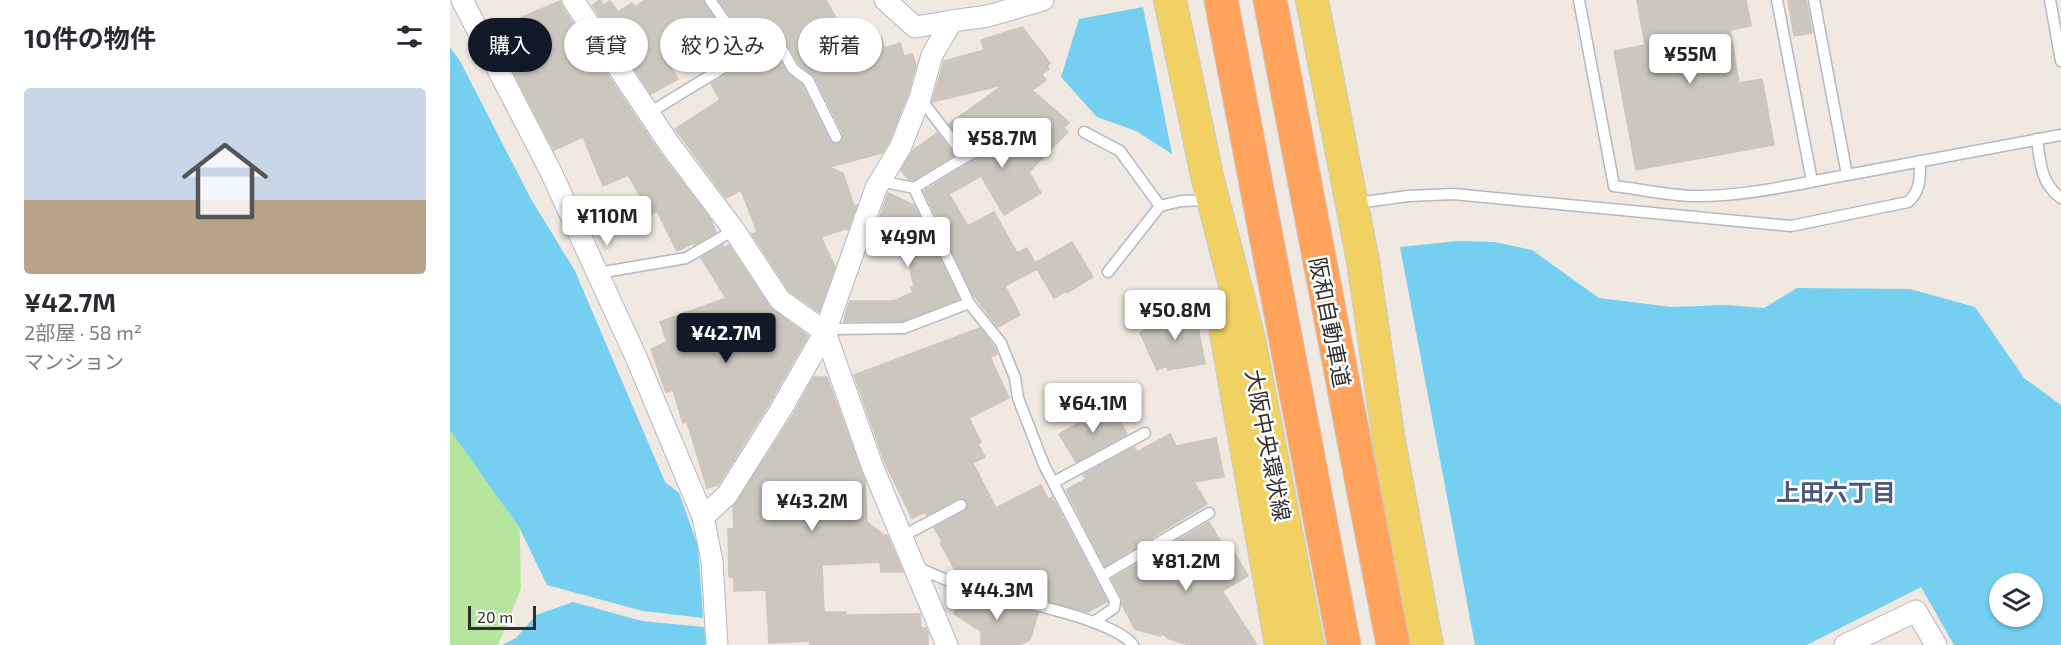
<!DOCTYPE html>
<html lang="ja">
<head>
<meta charset="utf-8">
<style>
  :root { --surface:#fff; --page:#f7f7f7; --text:#2b2b33; --muted:#7c7c81; --accent:#111827 }
  body { margin:0; font-family:"Exo 2","Noto Sans JP",sans-serif; background:var(--page); color:var(--text); height:100vh; display:flex; flex-direction:column; font-size:22px; white-space:nowrap }
  * { box-sizing:border-box; margin:0 }
  p { font-size:20px; color:var(--muted) }
  .icon { flex:none; width:33px; height:33px; fill:none; stroke:currentColor; stroke-width:2; stroke-linecap:round; stroke-linejoin:round }
  .map { position:relative; flex:1; overflow:hidden }
  .panel { display:flex; flex-direction:column; background:var(--surface); width:450px }
  .panel>* { flex:none }
  .hud { position:absolute; left:18px; top:18px; width:570px; height:54px; display:flex; gap:12px }
  .controls { position:absolute; left:1539px; top:573px; display:grid; gap:12px }
  .controls a { display:grid; place-items:center; width:54px; height:54px; border-radius:50%; background:var(--surface); box-shadow:0 2px 4px #0004; font-size:30px }
  .scale { position:absolute; left:18px; bottom:15px; width:68px; box-sizing:border-box; padding-left:6px; border:3px solid #2e2e2e; border-top:0; font-size:16px; line-height:21px; white-space:nowrap; color:#2e2e2e; -webkit-text-stroke:4px #fff; paint-order:stroke }
  .price { position:absolute; translate:-50% -51px; padding:0 14px; border-radius:6px; background:#fff; color:#222; font-size:20px; line-height:39px; filter:drop-shadow(0 2px 3px #0008) }
  .price::after { content:''; position:absolute; left:50%; top:36px; width:18px; height:14px; margin-left:-9px; background:inherit; clip-path:polygon(0 0,100% 0,50% 100%) }
  .price.current { background:var(--accent); color:#fff }
  ul { padding:0; list-style:none }
  li { display:grid; align-content:center; gap:12px; height:318px; padding:0 24px }
  li span { display:grid; place-items:center; height:186px; border-radius:6px; color:#555 }
  li>.icon { margin-inline-start:auto }
  span .icon { width:108px; height:108px; fill:#fffc; stroke-width:1 }
  li b { font-size:26px }
  h2 { display:flex; justify-content:space-between; align-items:center; height:72px; padding:0 24px; font-size:26px }
  .pill { padding:0 21px; border-radius:27px; background:var(--surface); box-shadow:0 2px 4px #0004; font-size:21px; line-height:54px }
  .pill.current { background:var(--accent); color:#fff }
  main { display:flex; flex:1; min-height:0 }
  .map>svg:first-child { display:block }
  .green { fill:#b6e59e }
  .water { fill:#75cff0; fill-rule:evenodd }
  .building { fill:#cbc7bf; stroke:#cbc5ba; stroke-width:1.5 }
  .lines { fill:none; stroke-linecap:round; stroke-linejoin:round }
  .lane-casing { stroke:#b4b7c1; stroke-width:13 }
  .street-casing { stroke:#b4b7c1; stroke-width:23 }
  .primary-casing { stroke:#c9c9c9; stroke-width:34 }
  .highway-casing { stroke:#c9c9c9; stroke-width:35 }
  .lane { stroke:#fff; stroke-width:10 }
  .street { stroke:#fff; stroke-width:21 }
  .primary { stroke:#f2d163; stroke-width:32 }
  .highway { stroke:#ffa35c; stroke-width:33 }
  .labels { text-anchor:middle; dominant-baseline:central; stroke-width:5; stroke-linejoin:round; paint-order:stroke }
  .street-label { font-size:22px; fill:#2e2e2e; stroke:#fff }
  .neighbourhood-label { font-size:24px; font-weight:bold; fill:#4d5680; stroke:#fff }
</style>
</head>
<body>
<main>
<section class="panel">
<h2>10件の物件<svg class="icon" aria-label="filters" viewBox="0 0 24 24"><path d="M4 7h16M4 17h16"/><circle cx="9" cy="7" r="2"/><circle cx="15" cy="17" r="2"/></svg></h2>
<ul>
<li><span style="background:linear-gradient(#c9d6e8 60%,#b9a48a 0)"><svg class="icon" aria-label="home" viewBox="0 0 24 24"><path d="M3 11l9-7 9 7M6 9v11h12V9"/></svg></span><div><b>¥42.7M</b><p>2部屋 · 58 m²</p><p>マンション</p></div></li>
</ul>
</section>
<div class="map">
<svg width="1611" height="645" viewBox="0 0 1611 645">
  <rect width="100%" height="100%" fill="#efe9e1"/>
  <polygon class="green" points="0,409 69,498 71,589 48,645 0,645"/>
  <g class="water">
    <polygon points="693,7 722,154 686,131 647,117 611,77 629,19"/>
    <polygon points="0,47 10,61 81,199 125,271 215,482 229,493 248,546 253,618 193,611 97,585 69,527 0,430"/>
    <path d="M1009,241L1045,242L1082,250L1149,298L1221,307L1276,305L1314,308L1347,288L1460,289L1525,307L1574,378L1611,405V645H1504L1471,587L1357,645H1025L950,247ZM1550,584H1582V616H1550Z"/>
    <polygon points="123,602 192,621 254,627 256,645 52,645 66,638 86,615"/>
  </g>
  <g class="building">
    <polygon points="150,0 153,5 160,1 168,12 182,3 185,7 196,0 253,0 286,51 264,65 251,46 221,68 228,79 201,94 142,5"/>
    <polygon points="269,0 376,0 402,46 431,37 435,48 450,43 454,56 462,54 466,65 458,94 439,142 432,153 379,167 393,173 404,206 407,205 398,230 395,229 371,237 385,267 369,312 339,291 302,234 307,232 291,190 276,198 225,129 270,100 261,84 321,46 337,73 352,85 380,141 386,144 392,141 393,134 365,77 349,64 330,31 327,28 320,28 299,43"/>
    <polygon points="1187,0 1296,0 1301,26 1280,30 1289,83 1312,79 1324,145 1186,170 1164,51 1195,45"/>
    <polygon points="1338,0 1356,0 1362,33 1344,36"/>
    <polygon points="110,1 112,7 209,152 261,220 266,232 244,245 243,243 227,251 207,211 201,215 178,175 153,186 133,137 104,150 60,66 63,65 48,33 53,30 51,26"/>
    <polygon points="572,27 600,63 597,66 599,69 592,74 596,80 582,90 619,122 614,128 618,132 579,172 591,193 554,215 531,176 499,194 518,226 544,212 567,253 577,248 585,263 622,242 643,277 617,293 616,291 604,298 587,269 555,286 570,315 548,327 522,293 474,191 518,164 552,149 556,143 554,136 549,135 517,148 499,124 553,85 482,102 494,61 534,50 531,40"/>
    <polygon points="487,133 504,155 463,180 458,179 451,170 462,151"/>
    <polygon points="438,193 464,205 509,299 453,321 394,321 395,315 400,301 444,301 463,292 461,288 464,287 454,239 429,242 422,239"/>
    <polygon points="273,245 274,248 279,245 320,307 358,336 319,404 268,485 257,488 237,422 233,423 223,390 216,392 201,349 217,342 210,322 276,298 251,258"/>
    <polygon points="744,305 755,364 718,370 717,366 707,370 690,333 696,329 694,325"/>
    <polygon points="530,328 544,347 547,354 540,357 559,398 519,418 531,442 528,444 535,457 523,463 546,508 591,485 598,499 602,497 657,602 638,612 509,577 490,543 492,541 484,528 515,511 518,506 517,501 512,498 508,498 477,515 475,512 462,518 435,463 404,375"/>
    <polygon points="364,377 377,377 415,481 417,522 434,535 437,535 453,572 431,572 430,562 372,565 374,612 395,612 396,615 470,614 471,628 476,628 478,633 478,645 360,645 359,641 319,643 316,590 284,591 284,578 279,577 278,529 284,529 283,507 341,418"/>
    <polygon points="660,405 677,434 626,462 609,434"/>
    <polygon points="720,434 726,446 766,438 774,477 744,482 757,504 655,566 616,490 636,479 633,475 684,447 687,452"/>
    <polygon points="759,522 778,554 783,551 798,576 772,591 807,645 739,645 717,638 714,634 710,636 685,629 672,605 672,598 662,579"/>
    <polygon points="511,594 588,613 580,640 568,645 531,645 531,631 504,614"/>
  </g>
  <g class="lines">
    <defs>
      <g id="lane">
        <path d="M1129,0L1164,186C1190,189 1216,195 1242,196C1295,197 1346,184 1397,175"/>
        <polyline points="1327,0 1362,181"/>
        <polyline points="1364,0 1397,175 1611,135"/>
        <polyline points="1600,0 1611,61"/>
        <polyline points="297,53 324,35 343,69 358,80 386,137"/>
        <polyline points="199,113 297,53 260,0"/>
        <polyline points="634,132 670,151 710,206 731,201 760,200"/>
        <path d="M1587,139C1590,162 1591,184 1611,198"/>
        <polyline points="515,157 549,142"/>
        <polyline points="430,181 464,188 519,303 551,343 565,378 568,398 594,465 665,601 664,608 644,622"/>
        <polyline points="464,188 515,157 470,98"/>
        <path d="M907,203L958,196L1003,194L1341,226L1458,202C1471,191 1470,177 1470,161"/>
        <polyline points="658,272 710,206"/>
        <polyline points="148,273 236,258 284,230"/>
        <polyline points="375,332 385,329 454,328 519,303"/>
        <polyline points="604,482 695,433"/>
        <polyline points="451,537 511,505"/>
        <path d="M466,567C483,574 500,582 518,588C555,599 663,618 683,645"/>
        <polyline points="652,576 759,513"/>
      </g>
      <g id="street">
        <polyline points="12,0 100,170 186,357 253,517 262,561 267,645"/>
        <polyline points="123,0 220,145 284,230 330,300 375,332 423,468 497,645"/>
        <polyline points="435,0 465,27 502,21"/>
        <polyline points="253,517 277,495 330,411 375,332 426,188 450,148 470,98 482,55 502,21 538,16 593,0"/>
        <polyline points="1395,645 1466,611 1486,645"/>
      </g>
      <g id="primary">
        <polyline points="720,0 758,180 799,339 858,645"/>
        <polyline points="862,0 913,261 938,435 977,645"/>
        <polyline points="776,333 831,645"/>
      </g>
      <g id="highway">
        <polyline points="771,0 894,645"/>
        <polyline points="820,0 943,645"/>
      </g>
    </defs>
    <use href="#lane" class="lane-casing"/>
    <use href="#street" class="street-casing"/>
    <use href="#primary" class="primary-casing"/>
    <use href="#highway" class="highway-casing"/>
    <use href="#lane" class="lane"/>
    <use href="#street" class="street"/>
    <use href="#primary" class="primary"/>
    <use href="#highway" class="highway"/>
  </g>
  <g class="labels">
    <g class="street-label">
      <text transform="translate(881 322) rotate(79)">阪和自動車道</text>
      <text transform="translate(819 445) rotate(79)">大阪中央環状線</text>
    </g>
    <g class="neighbourhood-label">
      <text x="1386" y="491">上田六丁目</text>
    </g>
  </g>
</svg>
<div class="controls">
<a><svg class="icon" aria-label="layers" viewBox="0 0 24 24"><path d="M12 4l9 5-9 5-9-5zM3 14l9 5 9-5"/></svg></a>
</div>
<div class="scale">20 m</div>
<b class="price" style="left:1240px;top:85px">¥55M</b>
<b class="price" style="left:552px;top:169px">¥58.7M</b>
<b class="price" style="left:157px;top:247px">¥110M</b>
<b class="price" style="left:458px;top:268px">¥49M</b>
<b class="price" style="left:725px;top:341px">¥50.8M</b>
<b class="price current" style="left:276px;top:364px">¥42.7M</b>
<b class="price" style="left:643px;top:434px">¥64.1M</b>
<b class="price" style="left:362px;top:532px">¥43.2M</b>
<b class="price" style="left:736px;top:592px">¥81.2M</b>
<b class="price" style="left:547px;top:621px">¥44.3M</b>
<div class="hud">
<a class="pill current">購入</a>
<a class="pill">賃貸</a>
<a class="pill">絞り込み</a>
<a class="pill">新着</a>
</div>
</div>
</main>
</body>
</html>
